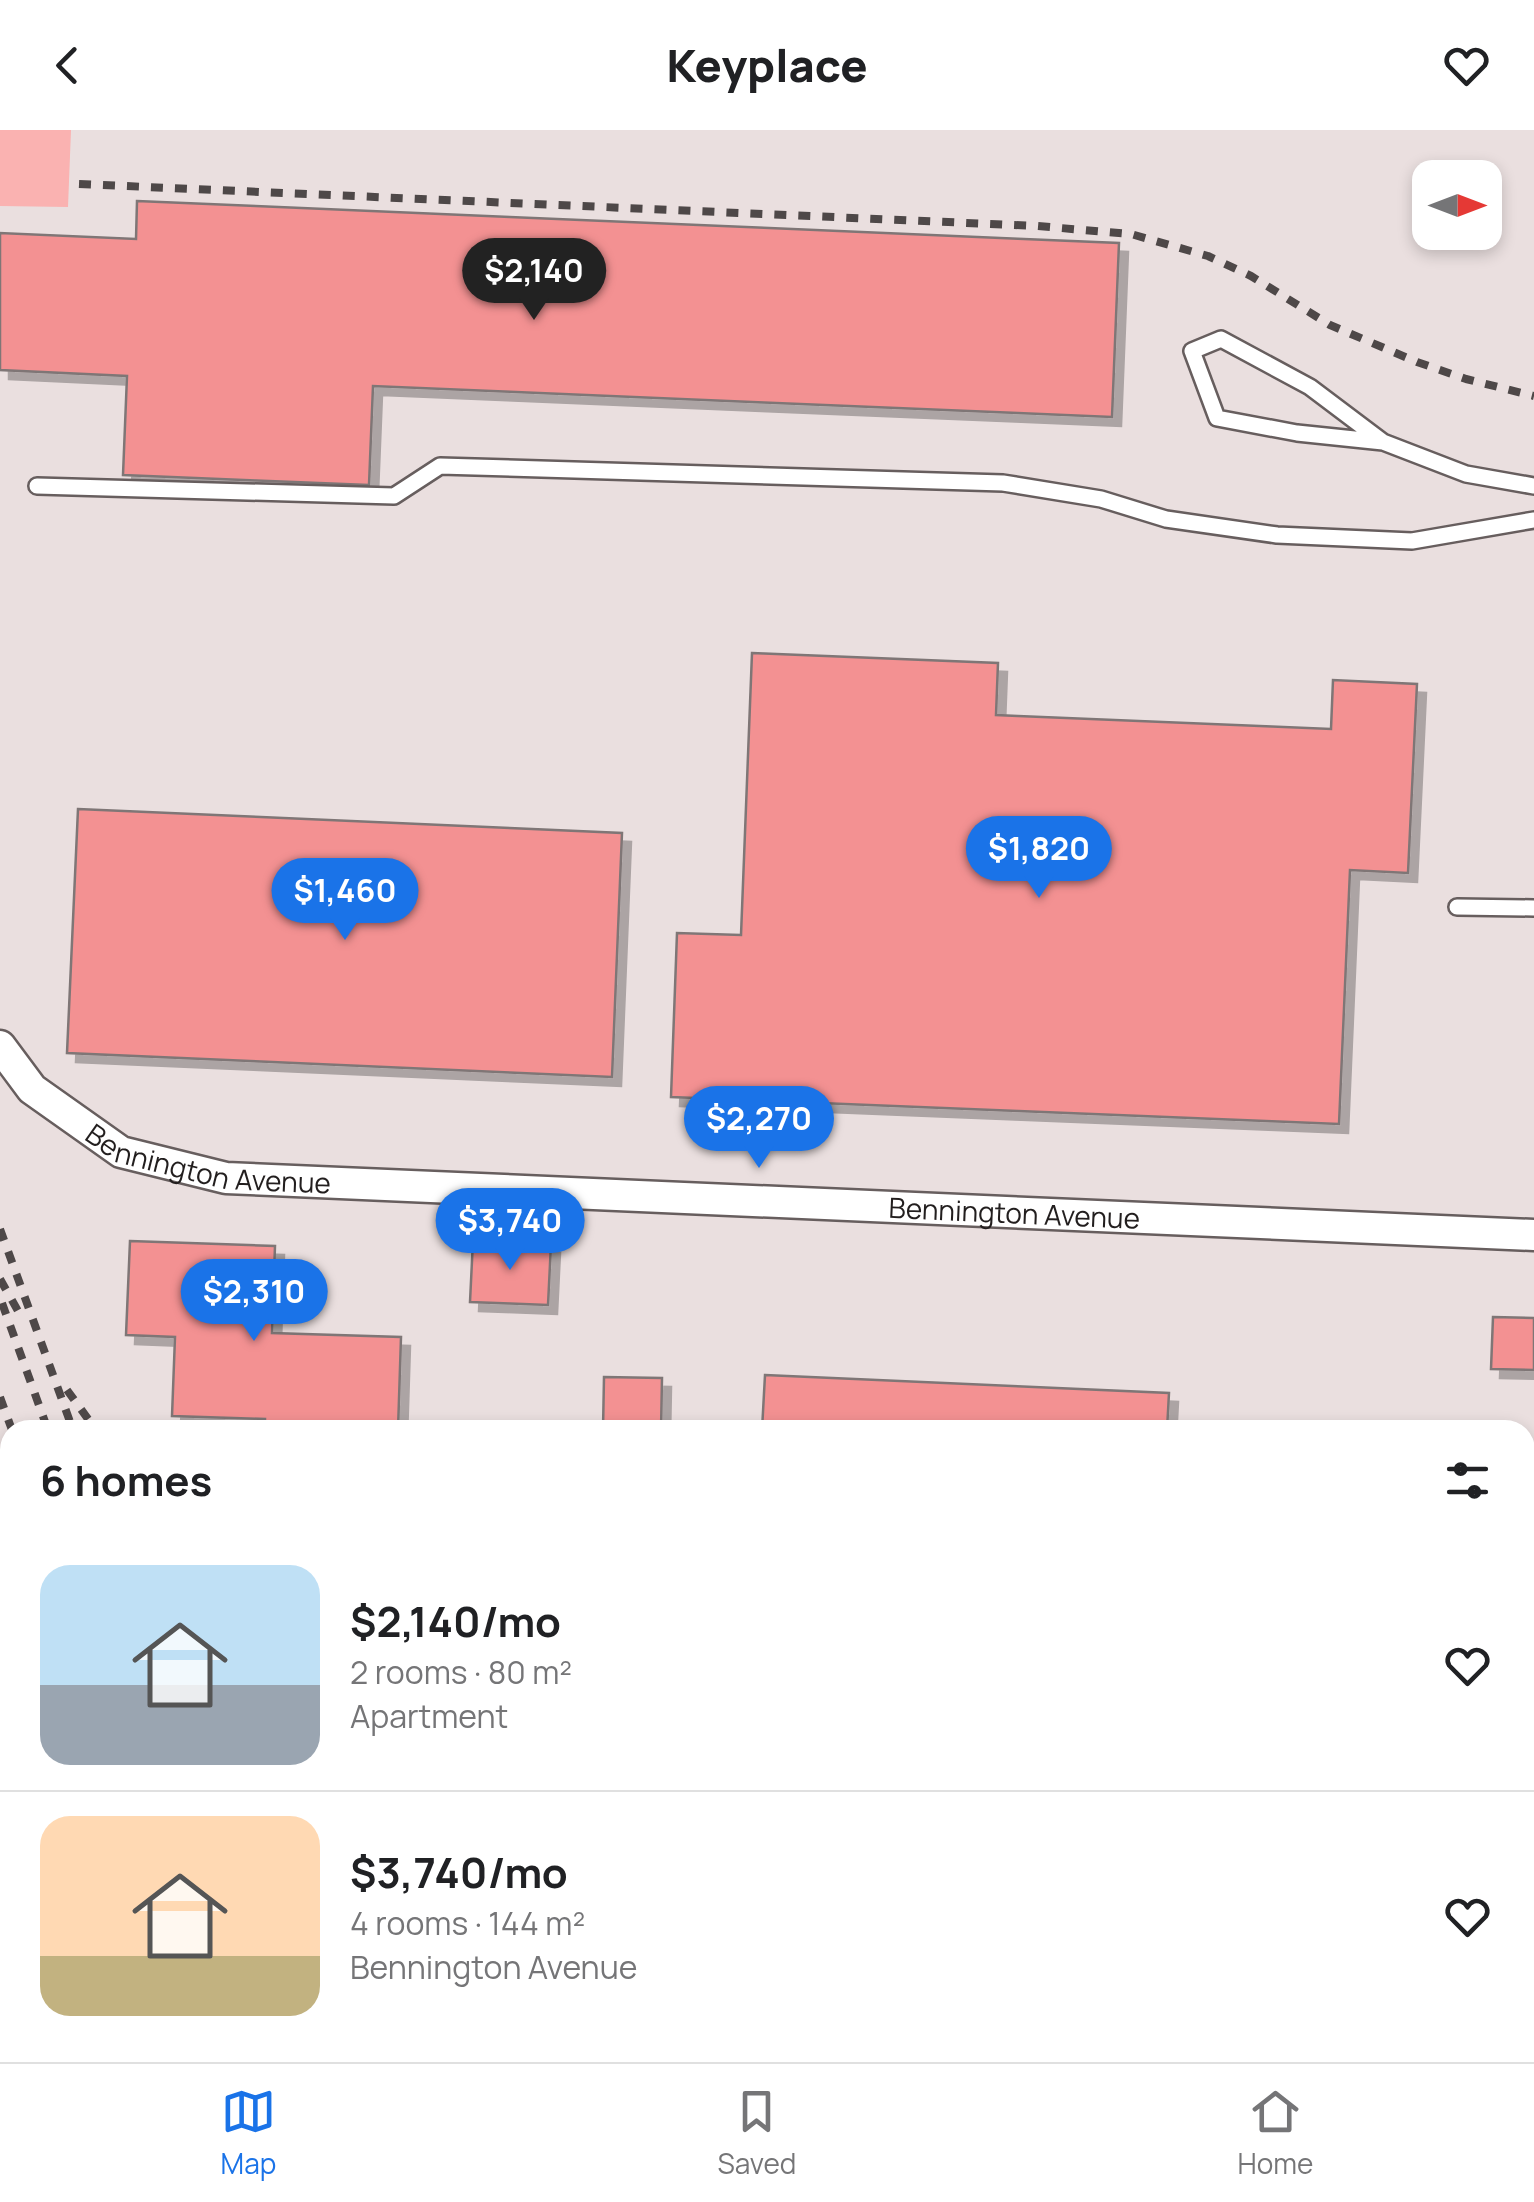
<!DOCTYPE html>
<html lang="en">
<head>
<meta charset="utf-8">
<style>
  :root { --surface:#fff; --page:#f6f6f6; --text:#202124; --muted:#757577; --line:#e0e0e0; --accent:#1a73e8 }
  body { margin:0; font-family:Manrope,sans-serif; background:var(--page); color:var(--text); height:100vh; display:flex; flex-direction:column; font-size:38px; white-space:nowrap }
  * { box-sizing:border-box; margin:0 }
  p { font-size:32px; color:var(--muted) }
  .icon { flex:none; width:55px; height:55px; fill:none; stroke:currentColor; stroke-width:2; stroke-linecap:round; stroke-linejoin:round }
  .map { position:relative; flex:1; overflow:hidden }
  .details { position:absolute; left:0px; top:1290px; width:1535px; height:642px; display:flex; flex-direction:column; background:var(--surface); border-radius:30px 30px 0 0; box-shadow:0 5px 15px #0003 }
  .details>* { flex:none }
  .needle { width:65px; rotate:90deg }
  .buttons { position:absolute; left:1412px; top:30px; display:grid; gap:20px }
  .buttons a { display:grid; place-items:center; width:90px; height:90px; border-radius:20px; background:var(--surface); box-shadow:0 5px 15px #0003; font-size:50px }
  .price { position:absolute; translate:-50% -85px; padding:0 22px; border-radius:35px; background:var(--accent); color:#fff; font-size:32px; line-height:65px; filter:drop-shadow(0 2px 5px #0008) }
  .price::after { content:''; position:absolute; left:50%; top:60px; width:30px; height:22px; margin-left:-15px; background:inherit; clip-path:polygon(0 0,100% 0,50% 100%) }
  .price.current { background:#222; color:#fff }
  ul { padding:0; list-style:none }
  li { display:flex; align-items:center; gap:30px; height:250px; padding:0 40px }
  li+li { border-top:2px solid var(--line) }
  li span { display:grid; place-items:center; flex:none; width:280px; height:200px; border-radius:30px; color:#555 }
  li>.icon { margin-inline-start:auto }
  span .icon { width:120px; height:120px; fill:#fffc; stroke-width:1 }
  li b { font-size:42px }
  h2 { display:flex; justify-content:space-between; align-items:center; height:120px; padding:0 40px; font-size:42px }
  header { display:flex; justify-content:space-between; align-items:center; height:130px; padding:0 40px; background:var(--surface); font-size:45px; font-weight:800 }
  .menu { display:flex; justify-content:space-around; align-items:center; height:140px; border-top:2px solid var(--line); background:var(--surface); font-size:28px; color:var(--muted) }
  .menu a { display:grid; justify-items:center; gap:5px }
  .menu .current { color:var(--accent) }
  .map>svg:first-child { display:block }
  .green { fill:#fab2b1 }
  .building { fill:#f39192; stroke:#7f7676; stroke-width:2.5; filter:url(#shadow) }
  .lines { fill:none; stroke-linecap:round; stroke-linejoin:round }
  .lane-casing { stroke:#675e5e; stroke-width:20 }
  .street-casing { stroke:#675e5e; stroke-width:35 }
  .lane { stroke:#fff; stroke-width:15 }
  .street { stroke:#fff; stroke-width:30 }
  .rail { stroke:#4e4848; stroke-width:8; stroke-dasharray:12 12; stroke-linecap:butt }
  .labels { text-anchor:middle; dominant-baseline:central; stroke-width:8; stroke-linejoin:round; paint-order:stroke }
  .street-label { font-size:28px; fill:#221e1e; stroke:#fff }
</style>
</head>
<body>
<header><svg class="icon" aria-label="back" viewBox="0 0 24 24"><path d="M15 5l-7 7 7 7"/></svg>Keyplace<svg class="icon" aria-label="heart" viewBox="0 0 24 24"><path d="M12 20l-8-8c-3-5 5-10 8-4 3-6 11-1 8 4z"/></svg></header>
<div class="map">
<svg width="1534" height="1932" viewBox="0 0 1534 1932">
  <defs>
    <filter id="shadow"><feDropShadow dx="9" dy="9" stdDeviation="0" flood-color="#0004"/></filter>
  </defs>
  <rect width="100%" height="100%" fill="#eadfdf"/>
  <polygon class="green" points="0,0 71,0 68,77 0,76"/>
  <g class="building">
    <polygon points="137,71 1119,113 1112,287 373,256 369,355 123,345 127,246 0,240 0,103 136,109"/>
    <polygon points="752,523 998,533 996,585 1331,599 1333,550 1417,554 1408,743 1350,740 1339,994 671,967 677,803 741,805"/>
    <polygon points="78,679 622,703 612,947 67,923"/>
    <polygon points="473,1110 551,1114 548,1175 470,1172"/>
    <polygon points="130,1111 275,1116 272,1203 401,1207 398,1300 265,1300 265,1289 172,1286 175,1207 126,1205"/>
    <polygon points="1493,1187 1534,1188 1534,1240 1491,1239"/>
    <polygon points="765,1245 1169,1263 1167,1300 762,1300"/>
    <polygon points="604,1247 662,1248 661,1300 603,1300"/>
    <polygon points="0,1561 10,1589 10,1818 0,1817"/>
    <polygon points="0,1911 10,1913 10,1922 41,1922 52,1926 50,1932 0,1932"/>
    <polygon points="552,1922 720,1922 707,1932 539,1932"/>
    <polygon points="1389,1922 1424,1923 1424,1932 1389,1932"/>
  </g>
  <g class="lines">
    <defs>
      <g id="lane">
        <polyline points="1383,312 1297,303 1217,288 1192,221 1221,209 1310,257 1383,312 1466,344 1534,356"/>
        <polyline points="37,356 394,366 440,336 1003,353 1101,369 1166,389 1277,405 1412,411 1534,390"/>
        <polyline points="1457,777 1534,778"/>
        <polyline points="1525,1586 1534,1585"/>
        <polyline points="1321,1922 1323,1932"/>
        <polyline points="876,1932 877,1922"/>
      </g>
      <g id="street">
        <path id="s1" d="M0,916L32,959L121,1022L226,1048L1534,1105"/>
      </g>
    </defs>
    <use href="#lane" class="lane-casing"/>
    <use href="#street" class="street-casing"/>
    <use href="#lane" class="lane"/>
    <use href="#street" class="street"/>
    <g class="rail">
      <polyline points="79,54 1037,96 1131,104 1208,126 1251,146 1330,195 1417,232 1466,249 1534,266"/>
      <polyline points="0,1099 73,1300"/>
      <polyline points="0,1149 22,1188"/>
      <polyline points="2,1173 48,1300"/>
      <polyline points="67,1260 96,1300"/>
      <polyline points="0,1267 12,1300"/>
      <polyline points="0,1333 10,1361"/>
      <polyline points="1525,1414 1534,1411"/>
      <polyline points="1525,1438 1534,1435"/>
      <polyline points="207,1922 211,1932"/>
      <polyline points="232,1922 235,1932"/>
      <polyline points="269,1922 273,1932"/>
      <polyline points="305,1922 311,1932"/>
      <polyline points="98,1932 99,1922"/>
    </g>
  </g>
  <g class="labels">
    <g class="street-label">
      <text stroke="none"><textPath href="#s1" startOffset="250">Bennington Avenue</textPath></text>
      <text stroke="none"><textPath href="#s1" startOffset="1060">Bennington Avenue</textPath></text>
    </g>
  </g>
</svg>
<div class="buttons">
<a><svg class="needle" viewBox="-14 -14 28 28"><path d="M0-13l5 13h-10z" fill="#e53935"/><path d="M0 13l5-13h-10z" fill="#757577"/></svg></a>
</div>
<b class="price current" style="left:534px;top:193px">$2,140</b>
<b class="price" style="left:1039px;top:771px">$1,820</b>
<b class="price" style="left:345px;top:813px">$1,460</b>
<b class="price" style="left:759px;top:1041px">$2,270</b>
<b class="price" style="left:510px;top:1143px">$3,740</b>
<b class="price" style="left:254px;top:1214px">$2,310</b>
<section class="details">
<h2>6 homes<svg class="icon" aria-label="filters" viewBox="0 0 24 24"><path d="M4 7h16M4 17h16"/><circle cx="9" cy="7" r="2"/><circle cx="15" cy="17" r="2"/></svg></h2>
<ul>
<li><span style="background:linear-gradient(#bfe0f5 60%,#9aa5b1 0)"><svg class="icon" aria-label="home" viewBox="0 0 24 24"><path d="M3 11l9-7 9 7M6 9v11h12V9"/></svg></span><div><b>$2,140/mo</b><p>2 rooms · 80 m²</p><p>Apartment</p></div><svg class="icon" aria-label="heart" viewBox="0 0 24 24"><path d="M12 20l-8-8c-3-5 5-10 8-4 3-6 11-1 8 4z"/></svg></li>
<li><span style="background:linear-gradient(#ffd9b3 70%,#c2b280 0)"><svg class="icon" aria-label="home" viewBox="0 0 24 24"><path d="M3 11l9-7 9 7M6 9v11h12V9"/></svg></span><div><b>$3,740/mo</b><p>4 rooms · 144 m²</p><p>Bennington Avenue</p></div><svg class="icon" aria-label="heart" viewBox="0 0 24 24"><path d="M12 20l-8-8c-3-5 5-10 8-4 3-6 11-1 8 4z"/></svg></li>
</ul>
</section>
</div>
<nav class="menu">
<a class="current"><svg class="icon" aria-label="map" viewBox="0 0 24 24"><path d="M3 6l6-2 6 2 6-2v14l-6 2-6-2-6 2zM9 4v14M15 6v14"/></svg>Map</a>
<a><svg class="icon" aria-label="saved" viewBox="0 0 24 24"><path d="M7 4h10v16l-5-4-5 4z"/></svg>Saved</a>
<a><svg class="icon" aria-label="home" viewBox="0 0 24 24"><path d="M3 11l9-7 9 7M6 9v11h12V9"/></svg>Home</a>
</nav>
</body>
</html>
